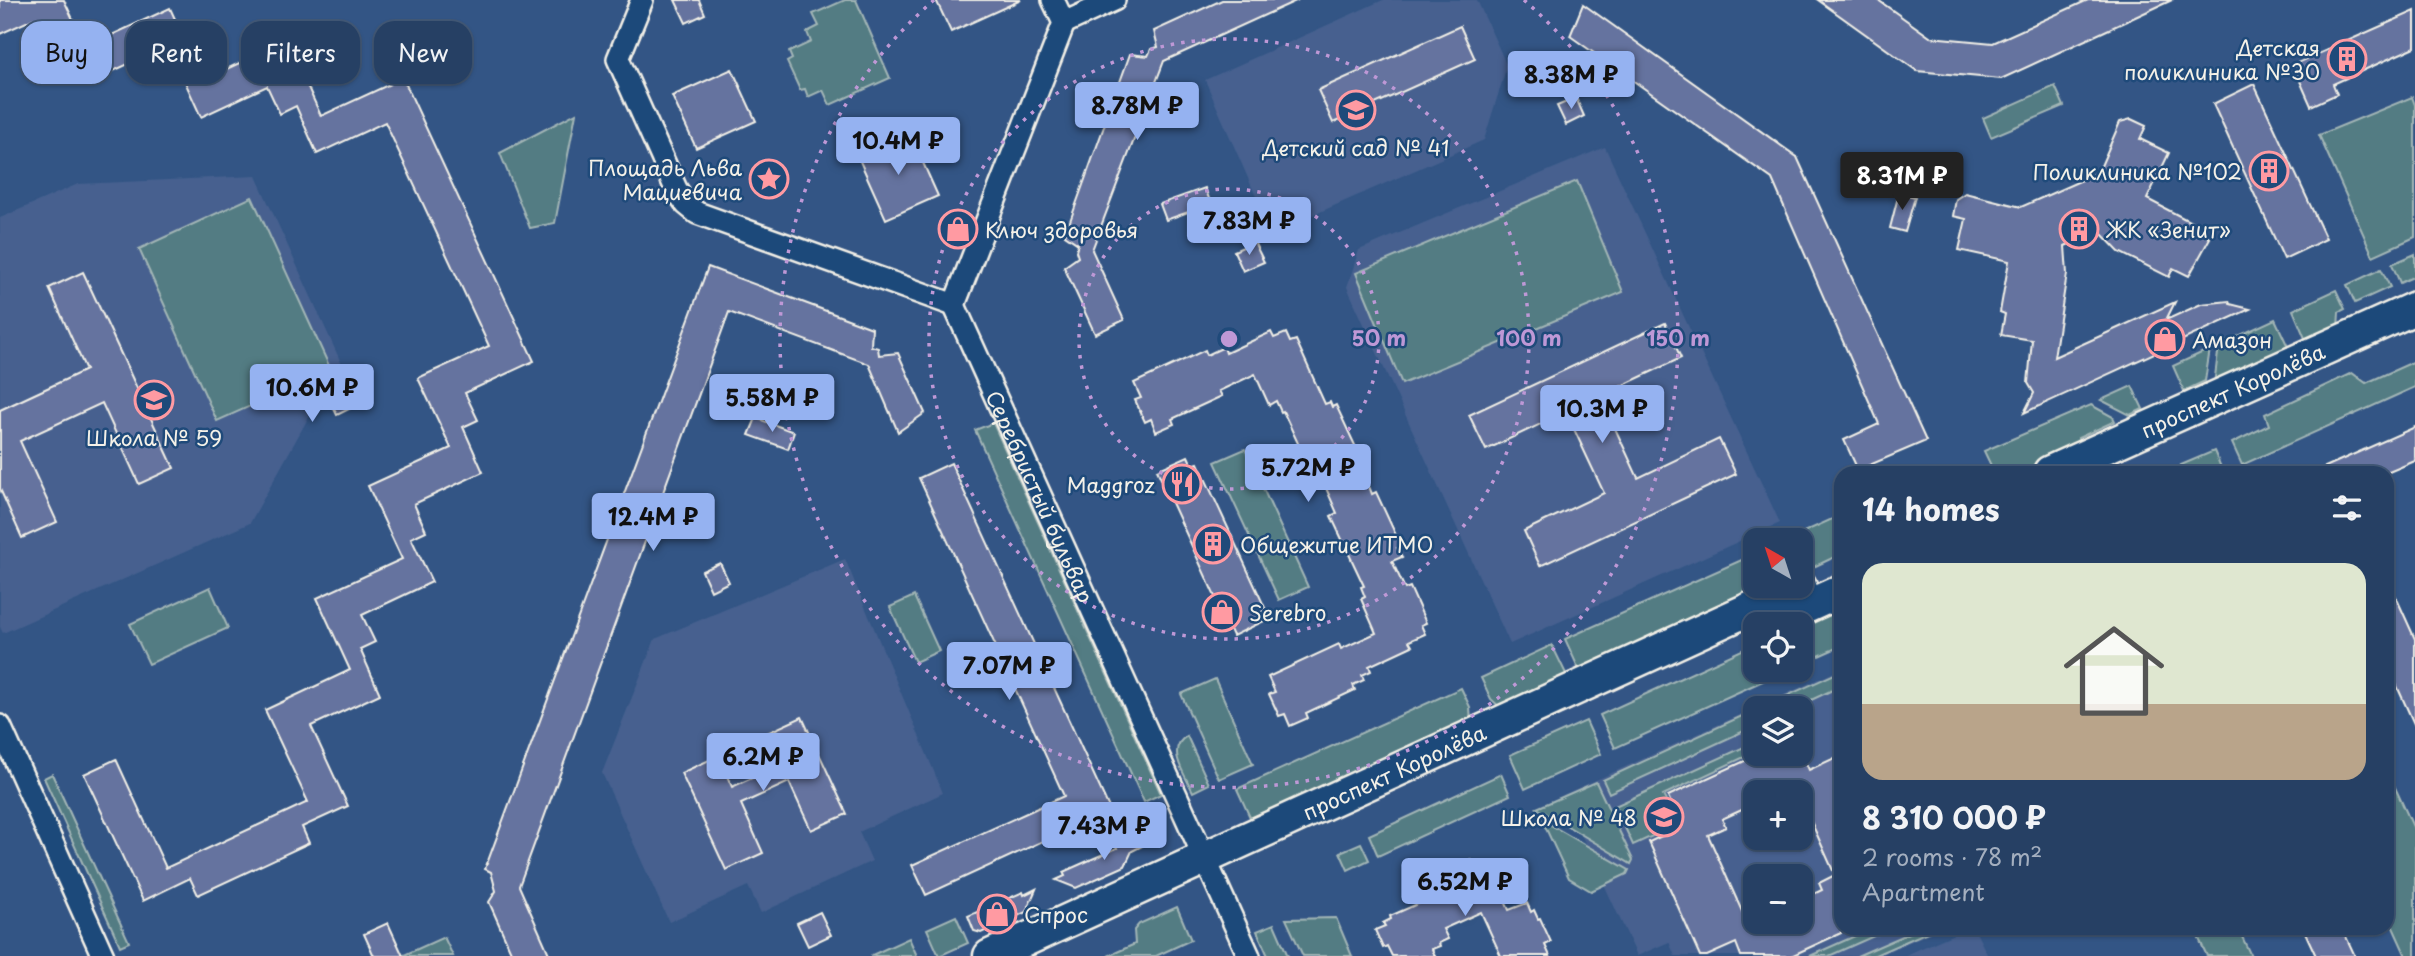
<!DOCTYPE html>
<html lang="en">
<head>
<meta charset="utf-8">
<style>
  :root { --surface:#264064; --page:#324b6d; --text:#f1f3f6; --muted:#a4afbf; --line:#425978; --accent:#95b2f1 }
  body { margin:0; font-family:"Playpen Sans",sans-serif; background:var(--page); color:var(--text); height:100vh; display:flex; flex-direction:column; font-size:26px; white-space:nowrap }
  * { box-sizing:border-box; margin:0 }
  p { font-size:23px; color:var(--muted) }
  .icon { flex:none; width:38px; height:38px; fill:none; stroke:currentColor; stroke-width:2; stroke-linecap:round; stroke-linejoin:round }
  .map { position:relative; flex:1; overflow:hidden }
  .sheet { position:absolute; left:1834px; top:466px; width:560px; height:469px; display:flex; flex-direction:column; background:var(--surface); border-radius:21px; box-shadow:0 2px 5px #0004,0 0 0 2px var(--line) }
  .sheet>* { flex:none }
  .top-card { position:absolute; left:21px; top:21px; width:665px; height:63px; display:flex; gap:14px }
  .needle { width:46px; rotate:321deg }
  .buttons { position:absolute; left:1743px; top:528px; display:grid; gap:14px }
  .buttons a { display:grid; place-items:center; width:70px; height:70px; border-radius:14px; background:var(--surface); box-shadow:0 2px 5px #0004,0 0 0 2px var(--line); font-size:35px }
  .price { position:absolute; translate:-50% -60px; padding:0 16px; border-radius:7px; background:var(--accent); color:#111; font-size:23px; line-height:46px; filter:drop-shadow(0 2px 4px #0008) }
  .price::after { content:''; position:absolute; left:50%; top:42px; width:21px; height:16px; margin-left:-10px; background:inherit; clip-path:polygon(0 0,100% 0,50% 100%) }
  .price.current { background:#222; color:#fff }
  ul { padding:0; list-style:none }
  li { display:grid; align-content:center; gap:14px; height:371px; padding:0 28px }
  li+li { border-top:2px solid var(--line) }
  li span { display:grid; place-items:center; height:217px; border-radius:21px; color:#555 }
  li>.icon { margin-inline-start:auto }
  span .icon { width:126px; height:126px; fill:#fffc; stroke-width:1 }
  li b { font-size:30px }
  h2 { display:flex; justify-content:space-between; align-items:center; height:84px; padding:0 28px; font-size:30px }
  .pill { padding:0 24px; border-radius:21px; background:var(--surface); box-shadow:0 2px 5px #0004,0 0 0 2px var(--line); font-size:24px; line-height:63px }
  .pill.current { background:var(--accent); color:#111 }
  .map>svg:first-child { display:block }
  .built { fill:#46618f; fill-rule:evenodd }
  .green { fill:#527c83; stroke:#a3b6b6; stroke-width:2 }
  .building { fill:#65739f; stroke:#f4f1e8; stroke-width:2; fill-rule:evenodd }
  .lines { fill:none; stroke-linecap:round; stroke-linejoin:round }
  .street-casing { stroke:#f4f1e8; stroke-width:26 }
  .secondary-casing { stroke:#f4f1e8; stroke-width:37 }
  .street { stroke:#1f4a7a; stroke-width:21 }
  .secondary { stroke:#1f4a7a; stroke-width:32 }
  .ring { fill:none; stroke:#be98d6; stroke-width:3.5; stroke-dasharray:3.5 7 }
  .labels { text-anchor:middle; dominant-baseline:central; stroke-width:5; stroke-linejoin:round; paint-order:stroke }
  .poi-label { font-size:21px; fill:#f4f1e8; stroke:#1f4a7a; text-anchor:start }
  .street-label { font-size:21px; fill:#f4f1e8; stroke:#1f4a7a }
  .centre { fill:#be98d6; stroke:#1f4a7a; stroke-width:3.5 }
  .ring-label { font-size:21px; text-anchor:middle; font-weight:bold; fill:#be98d6; stroke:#1f4a7a; stroke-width:5; stroke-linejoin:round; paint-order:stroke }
</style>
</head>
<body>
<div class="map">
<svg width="2415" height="956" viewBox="0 0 2415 956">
  <rect width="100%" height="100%" fill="#335585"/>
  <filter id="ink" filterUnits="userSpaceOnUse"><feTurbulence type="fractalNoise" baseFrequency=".0143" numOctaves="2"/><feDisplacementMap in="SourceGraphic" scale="14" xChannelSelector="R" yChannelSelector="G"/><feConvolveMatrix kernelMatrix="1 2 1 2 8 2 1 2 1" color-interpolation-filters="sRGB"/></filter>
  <g filter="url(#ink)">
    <g class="built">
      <polygon points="1383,0 1477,0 1507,66 1484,140 1272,233 1205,80"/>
      <polygon points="1605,147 1780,523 1510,644 1347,287 1359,250"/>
      <polygon points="256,176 344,369 304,388 311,413 250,523 3,633 0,627 0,218 78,184"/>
      <polygon points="845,559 943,793 859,832 872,861 761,913 748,886 669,922 602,773 655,639"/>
      <path d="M1841,669V928H1941L1878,956H1675L1669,942L1637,956L1563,795ZM1755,709H1801V754H1755ZM1755,793H1801V838H1755ZM1755,877H1801V922H1755Z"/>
      <polygon points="1968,928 1974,928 1988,956 1903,956"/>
    </g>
    <g class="green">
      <polygon points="845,0 856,0 890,78 830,105 823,90 808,97 805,89 800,90 787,62 792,59 789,52 811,42 807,32 819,26 813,14"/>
      <polygon points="2055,86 2064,106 1991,137 1983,118"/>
      <polygon points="2412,97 2415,105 2415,237 2373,256 2319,135"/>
      <polygon points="576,113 555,223 530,228 500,153"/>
      <polygon points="1577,181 1623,292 1402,384 1356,273"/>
      <polygon points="252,197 331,370 217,421 139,249"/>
      <polygon points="2415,254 2415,276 2400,283 2392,264"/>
      <polygon points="2381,269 2390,287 2355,303 2347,285"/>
      <polygon points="2336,290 2345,309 2339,312 2338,329 2307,343 2293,310"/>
      <polygon points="2275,319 2290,351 2214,385 2219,345"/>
      <polygon points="2210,349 2205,381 2184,391 2173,366"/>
      <polygon points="2415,361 2415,387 2242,465 2232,443 2269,425 2265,414 2352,373 2366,383"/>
      <polygon points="2132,386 2143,409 2130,415 2101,400"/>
      <polygon points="2091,405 2113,417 2115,421 2078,438 2080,446 2019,472 1994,472 1984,451"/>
      <polygon points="993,423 1161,794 1144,802 975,430"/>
      <polygon points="1245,449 1308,587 1279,600 1215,462"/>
      <polygon points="2214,451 2223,472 2185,472 2181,465"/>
      <polygon points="1841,515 1841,554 1803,572 1801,541 1788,539"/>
      <polygon points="1755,554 1755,586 1772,586 1581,674 1565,639"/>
      <polygon points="210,587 228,628 149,664 130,624"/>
      <polygon points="914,596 939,651 915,662 890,607"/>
      <polygon points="1841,606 1841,646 1801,664 1801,625"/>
      <polygon points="1755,644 1755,670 1787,670 1615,748 1600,715"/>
      <polygon points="1552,645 1569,680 1503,710 1491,699 1481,678"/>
      <polygon points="1841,671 1841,686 1792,709 1758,709"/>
      <polygon points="1215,679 1253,764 1219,779 1181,694"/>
      <polygon points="1461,688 1470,707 1471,724 1253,824 1237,789"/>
      <polygon points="1755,710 1755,726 1609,793 1603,780"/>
      <polygon points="1586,721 1601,754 1525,789 1510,755"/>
      <path d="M1187,736L1209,784L1193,792C1185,775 1165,748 1187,736Z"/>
      <polygon points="1755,742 1755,752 1663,795 1677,825 1633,845 1615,806"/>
      <polygon points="2387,770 2415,831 2415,956 2406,956 2387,914"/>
      <polygon points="52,774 129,942 120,946 44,778"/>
      <polygon points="1501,774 1510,795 1378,856 1369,835"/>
      <polygon points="1596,782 1633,860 1631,864 1537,808"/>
      <polygon points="1542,820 1629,870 1627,874 1591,891 1569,878"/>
      <polygon points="1361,843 1369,860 1348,870 1340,852"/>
      <polygon points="1177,907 1191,940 1156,956 1108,956 1135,944 1134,930 1139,924"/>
      <polygon points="956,916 968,943 939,956 927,929"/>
      <polygon points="1336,918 1352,956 1303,956 1286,919"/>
      <polygon points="1274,924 1288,956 1268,956 1257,931"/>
      <polygon points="1873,928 1881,928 1883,932 1829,956 1810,956"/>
      <polygon points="1921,928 1931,928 1932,930 1873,956 1857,956"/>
      <polygon points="2194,928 2238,928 2251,956 2207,956"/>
      <polygon points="444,937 453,956 402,956"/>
      <polygon points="909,938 917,956 870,956"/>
    </g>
    <g class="building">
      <polygon points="0,0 64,0 86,47 170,8 203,80 287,41 321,116 403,78 534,361 465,393 478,420 463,427 483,472 414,504 426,531 411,538 432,582 362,615 375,642 360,649 380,694 311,726 348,806 302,827 309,843 198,895 190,878 143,901 84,774 116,759 166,868 308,802 265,710 350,670 317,598 402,559 368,486 451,448 418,378 489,346 385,122 317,154 296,106 280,114 267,86 201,117 181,73 165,80 152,53 83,85 61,38 46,45 33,19 0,34"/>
      <polygon points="675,0 699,0 705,14 686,23"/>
      <polygon points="936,0 1021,0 951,32"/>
      <polygon points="1222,0 1298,0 1164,61 1092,250 1124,320 1095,334 1064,267 1078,257 1076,251 1078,244 1065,235 1130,54 1148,56 1151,49 1158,47 1154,31"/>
      <polygon points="1818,0 1878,0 1930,37 1993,43 2088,0 2172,0 2001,79 1917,71"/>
      <polygon points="1583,4 1797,157 1926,441 1858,470 1844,440 1879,424 1772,179 1570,36"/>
      <polygon points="2415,11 2415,47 2333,84 2337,94 2311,106 2293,65"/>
      <polygon points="1460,26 1475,59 1333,123 1318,90"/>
      <polygon points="732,69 756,121 696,148 672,96"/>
      <polygon points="2254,84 2326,239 2284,259 2213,104"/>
      <polygon points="1576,98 1584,116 1566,125 1557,106"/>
      <polygon points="2131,119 2146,126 2140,139 2169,153 2147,199 2193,223 2191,228 2210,238 2189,276 2173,268 2169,277 2119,252 2099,231 2065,246 2067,274 2054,357 2175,302 2166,320 2201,304 2229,301 2230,304 2250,309 2024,413 2034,393 2028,383 2032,340 2001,335 2005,314 2000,312 2009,261 1959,250 1966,219 1953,216 1956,199 1965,193 2021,207 2098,173 2120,122"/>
      <polygon points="911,136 938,196 886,219 859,159"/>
      <polygon points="1205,188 1211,204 1166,220 1160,204"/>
      <polygon points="1899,193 1915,197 1905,232 1890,228"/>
      <polygon points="1254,242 1264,262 1243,271 1234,251"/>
      <polygon points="708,267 872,328 871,346 878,348 879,355 898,353 925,413 898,432 869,364 729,312 519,886 550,956 513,956 489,902 496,891 491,872 485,869"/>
      <polygon points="83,272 174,468 139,484 102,403 20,441 57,522 22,538 0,489 0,410 86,370 49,288"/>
      <polygon points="1665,323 1681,358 1600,396 1638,478 1719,439 1736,474 1540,566 1524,531 1604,493 1566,412 1486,450 1469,415"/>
      <polygon points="1271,332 1274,338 1286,333 1290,342 1296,340 1325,404 1330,402 1332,407 1336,405 1361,458 1357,460 1370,489 1372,494 1376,492 1401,546 1397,548 1402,557 1392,561 1405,589 1410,587 1426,623 1421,625 1425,634 1409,641 1412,646 1369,666 1371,671 1362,675 1364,680 1353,685 1355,690 1306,713 1308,718 1290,726 1285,714 1279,716 1269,694 1275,692 1268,677 1339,644 1341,649 1376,633 1361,599 1365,597 1361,587 1364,586 1331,516 1337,513 1322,479 1316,482 1283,411 1281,412 1276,401 1269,405 1255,374 1219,391 1222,396 1172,419 1174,424 1156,432 1151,419 1145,422 1135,400 1141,398 1134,383 1205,350 1207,355 1224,347 1226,353"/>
      <polygon points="346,387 355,406 337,415 327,395"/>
      <polygon points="756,418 794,432 788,449 749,435"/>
      <polygon points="2415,427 2415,461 2389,472 2314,472"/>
      <polygon points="1188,456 1192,465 1198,463 1266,610 1260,613 1264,621 1233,636 1157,470"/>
      <polygon points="951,463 1110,810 926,895 912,865 1064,796 919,478"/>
      <polygon points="720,563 729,582 711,591 702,571"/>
      <polygon points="2387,577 2415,639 2415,726 2387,664"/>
      <polygon points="802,717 847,814 811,830 789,782 741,804 763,853 726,870 681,773 718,756 732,787 781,765 767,733"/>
      <path d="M1760,754H1802L1809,770L1841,755V933L1791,956H1741L1736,943L1707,956H1700L1649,842L1681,827L1668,796ZM1755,793H1801V799L1835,875L1819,883L1822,890L1801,900V922H1755V912L1744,916L1708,835L1726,827L1722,819L1755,804Z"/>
      <polygon points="1134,828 1142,846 1132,851 1125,866 1076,888 1056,880 1065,876 1063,872 1117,848 1113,838"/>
      <polygon points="1471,860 1475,868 1484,864 1491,878 1494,877 1509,910 1527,903 1531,912 1534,910 1538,919 1540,918 1551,942 1545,945 1550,956 1501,956 1481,912 1443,929 1448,939 1439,943 1440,946 1432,949 1435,956 1392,956 1387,946 1383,948 1375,930 1385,926 1383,923 1391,919 1390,916 1438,895 1432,882 1448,875 1447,871"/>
      <polygon points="1036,889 1026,912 981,933 974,931 968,916 1023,892 1024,895"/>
      <polygon points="820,912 831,935 808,946 797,923"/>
      <polygon points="388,923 403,956 374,956 364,934"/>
      <polygon points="2303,928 2342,928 2355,956 2316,956"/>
    </g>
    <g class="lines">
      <defs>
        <g id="street">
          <polyline points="642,0 618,59 676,189 686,204 697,213 954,305"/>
          <polyline points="1064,23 1114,0"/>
          <path id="s1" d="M954,305L1249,956"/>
          <polyline points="954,305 1064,23 1053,0"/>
          <polyline points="0,726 103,956"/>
        </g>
        <g id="secondary">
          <path id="s2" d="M2050,472L2415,308"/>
          <polyline points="1775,621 1841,591"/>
          <path id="s3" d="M990,956L1800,586"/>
        </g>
      </defs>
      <use href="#street" class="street-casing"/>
      <use href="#secondary" class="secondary-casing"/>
      <use href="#street" class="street"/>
      <use href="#secondary" class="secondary"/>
    </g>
  </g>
  <g class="ring">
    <circle cx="1229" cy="339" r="150"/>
    <circle cx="1229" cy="339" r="300"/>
    <path d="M1524 0A449 449 0 1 1 934 0"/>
  </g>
  <defs>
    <symbol id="building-ring" viewBox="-11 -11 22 22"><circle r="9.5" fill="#1f4a7a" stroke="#ff9aa2" stroke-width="1.5"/><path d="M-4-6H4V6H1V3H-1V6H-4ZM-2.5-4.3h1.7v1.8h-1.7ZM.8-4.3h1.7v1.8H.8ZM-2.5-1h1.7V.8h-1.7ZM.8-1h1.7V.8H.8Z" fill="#ff9aa2"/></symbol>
    <symbol id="school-ring" viewBox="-11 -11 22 22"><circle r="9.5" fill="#1f4a7a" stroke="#ff9aa2" stroke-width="1.5"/><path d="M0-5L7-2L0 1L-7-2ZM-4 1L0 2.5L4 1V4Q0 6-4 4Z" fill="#ff9aa2"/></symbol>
    <symbol id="sight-ring" viewBox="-11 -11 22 22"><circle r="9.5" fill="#1f4a7a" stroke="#ff9aa2" stroke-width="1.5"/><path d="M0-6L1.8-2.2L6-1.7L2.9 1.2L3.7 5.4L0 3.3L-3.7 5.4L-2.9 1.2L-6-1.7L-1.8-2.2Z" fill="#ff9aa2"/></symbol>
    <symbol id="shop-ring" viewBox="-11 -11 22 22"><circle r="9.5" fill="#1f4a7a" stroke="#ff9aa2" stroke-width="1.5"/><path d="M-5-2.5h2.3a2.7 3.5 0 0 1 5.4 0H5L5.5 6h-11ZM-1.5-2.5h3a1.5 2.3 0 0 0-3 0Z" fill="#ff9aa2"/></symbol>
    <symbol id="restaurant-ring" viewBox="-11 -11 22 22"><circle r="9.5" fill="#1f4a7a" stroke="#ff9aa2" stroke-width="1.5"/><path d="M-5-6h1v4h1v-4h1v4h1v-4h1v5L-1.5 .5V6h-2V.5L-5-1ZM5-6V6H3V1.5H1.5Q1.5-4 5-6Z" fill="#ff9aa2"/></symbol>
  </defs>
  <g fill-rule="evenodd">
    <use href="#building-ring" x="2325" y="37" width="44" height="44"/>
    <use href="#school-ring" x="1334" y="88" width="44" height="44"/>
    <use href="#building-ring" x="2247" y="149" width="44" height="44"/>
    <use href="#sight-ring" x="747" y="157" width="44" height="44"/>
    <use href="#shop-ring" x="936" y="207" width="44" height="44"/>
    <use href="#building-ring" x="2057" y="207" width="44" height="44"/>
    <use href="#shop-ring" x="2143" y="317" width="44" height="44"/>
    <use href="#school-ring" x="132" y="378" width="44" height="44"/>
    <use href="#restaurant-ring" x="1160" y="462" width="44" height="44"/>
    <use href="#building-ring" x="1191" y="522" width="44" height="44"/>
    <use href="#shop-ring" x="1200" y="590" width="44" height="44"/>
    <use href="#school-ring" x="1642" y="795" width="44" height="44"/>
    <use href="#shop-ring" x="975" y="892" width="44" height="44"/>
  </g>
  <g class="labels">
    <g class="poi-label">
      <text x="2320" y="47" text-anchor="end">Детская<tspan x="2320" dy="24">поликлиника №30</tspan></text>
      <text x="1356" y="147" text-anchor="middle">Детский сад № 41</text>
      <text x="742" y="167" text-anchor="end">Площадь Льва<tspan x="742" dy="24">Мациевича</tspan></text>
      <text x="2242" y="171" text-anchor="end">Поликлиника №102</text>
      <text x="985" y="229">Ключ здоровья</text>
      <text x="2106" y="229">ЖК «Зенит»</text>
      <text x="2192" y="339">Амазон</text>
      <text x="154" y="437" text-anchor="middle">Школа № 59</text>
      <text x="1155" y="484" text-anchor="end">Maggroz</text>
      <text x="1240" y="544">Общежитие ИТМО</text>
      <text x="1249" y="612">Serebro</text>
      <text x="1637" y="817" text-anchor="end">Школа № 48</text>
      <text x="1024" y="914">Спрос</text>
    </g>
    <g class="street-label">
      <text stroke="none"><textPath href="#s2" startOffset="200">проспект Королёва</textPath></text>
      <text stroke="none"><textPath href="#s1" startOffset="210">Серебристый бульвар</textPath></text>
      <text stroke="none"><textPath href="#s3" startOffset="444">проспект Королёва</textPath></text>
    </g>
  </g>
  <circle cx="1229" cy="339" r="10" class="centre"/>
  <g class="ring-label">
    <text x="1379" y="346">50 m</text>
    <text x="1529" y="346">100 m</text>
    <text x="1678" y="346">150 m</text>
  </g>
</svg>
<div class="buttons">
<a><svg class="needle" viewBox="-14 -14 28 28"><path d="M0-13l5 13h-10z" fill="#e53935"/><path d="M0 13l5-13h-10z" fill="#a4afbf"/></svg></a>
<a><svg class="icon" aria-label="locate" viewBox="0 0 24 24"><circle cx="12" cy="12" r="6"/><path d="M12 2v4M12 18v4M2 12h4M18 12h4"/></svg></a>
<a><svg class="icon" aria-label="layers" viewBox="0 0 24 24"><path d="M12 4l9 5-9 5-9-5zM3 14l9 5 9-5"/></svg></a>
<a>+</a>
<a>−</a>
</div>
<b class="price" style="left:1571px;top:111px">8.38M ₽</b>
<b class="price" style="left:1137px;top:142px">8.78M ₽</b>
<b class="price" style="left:898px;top:177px">10.4M ₽</b>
<b class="price current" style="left:1902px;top:212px">8.31M ₽</b>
<b class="price" style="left:1249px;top:257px">7.83M ₽</b>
<b class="price" style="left:312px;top:424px">10.6M ₽</b>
<b class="price" style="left:772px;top:434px">5.58M ₽</b>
<b class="price" style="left:1602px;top:445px">10.3M ₽</b>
<b class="price" style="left:1308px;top:504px">5.72M ₽</b>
<b class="price" style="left:653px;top:553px">12.4M ₽</b>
<b class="price" style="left:1009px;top:702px">7.07M ₽</b>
<b class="price" style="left:763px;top:793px">6.2M ₽</b>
<b class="price" style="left:1104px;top:862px">7.43M ₽</b>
<b class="price" style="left:1465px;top:918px">6.52M ₽</b>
<div class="top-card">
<a class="pill current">Buy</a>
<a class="pill">Rent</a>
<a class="pill">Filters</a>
<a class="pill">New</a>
</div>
<section class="sheet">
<h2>14 homes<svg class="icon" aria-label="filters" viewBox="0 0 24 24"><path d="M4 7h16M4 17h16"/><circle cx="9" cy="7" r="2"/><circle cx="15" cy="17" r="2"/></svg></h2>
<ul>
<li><span style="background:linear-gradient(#dfe7d0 65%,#b9a48a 0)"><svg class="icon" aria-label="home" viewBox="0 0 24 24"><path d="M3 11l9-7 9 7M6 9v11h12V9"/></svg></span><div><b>8 310 000 ₽</b><p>2 rooms · 78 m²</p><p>Apartment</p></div></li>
</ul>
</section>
</div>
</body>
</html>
